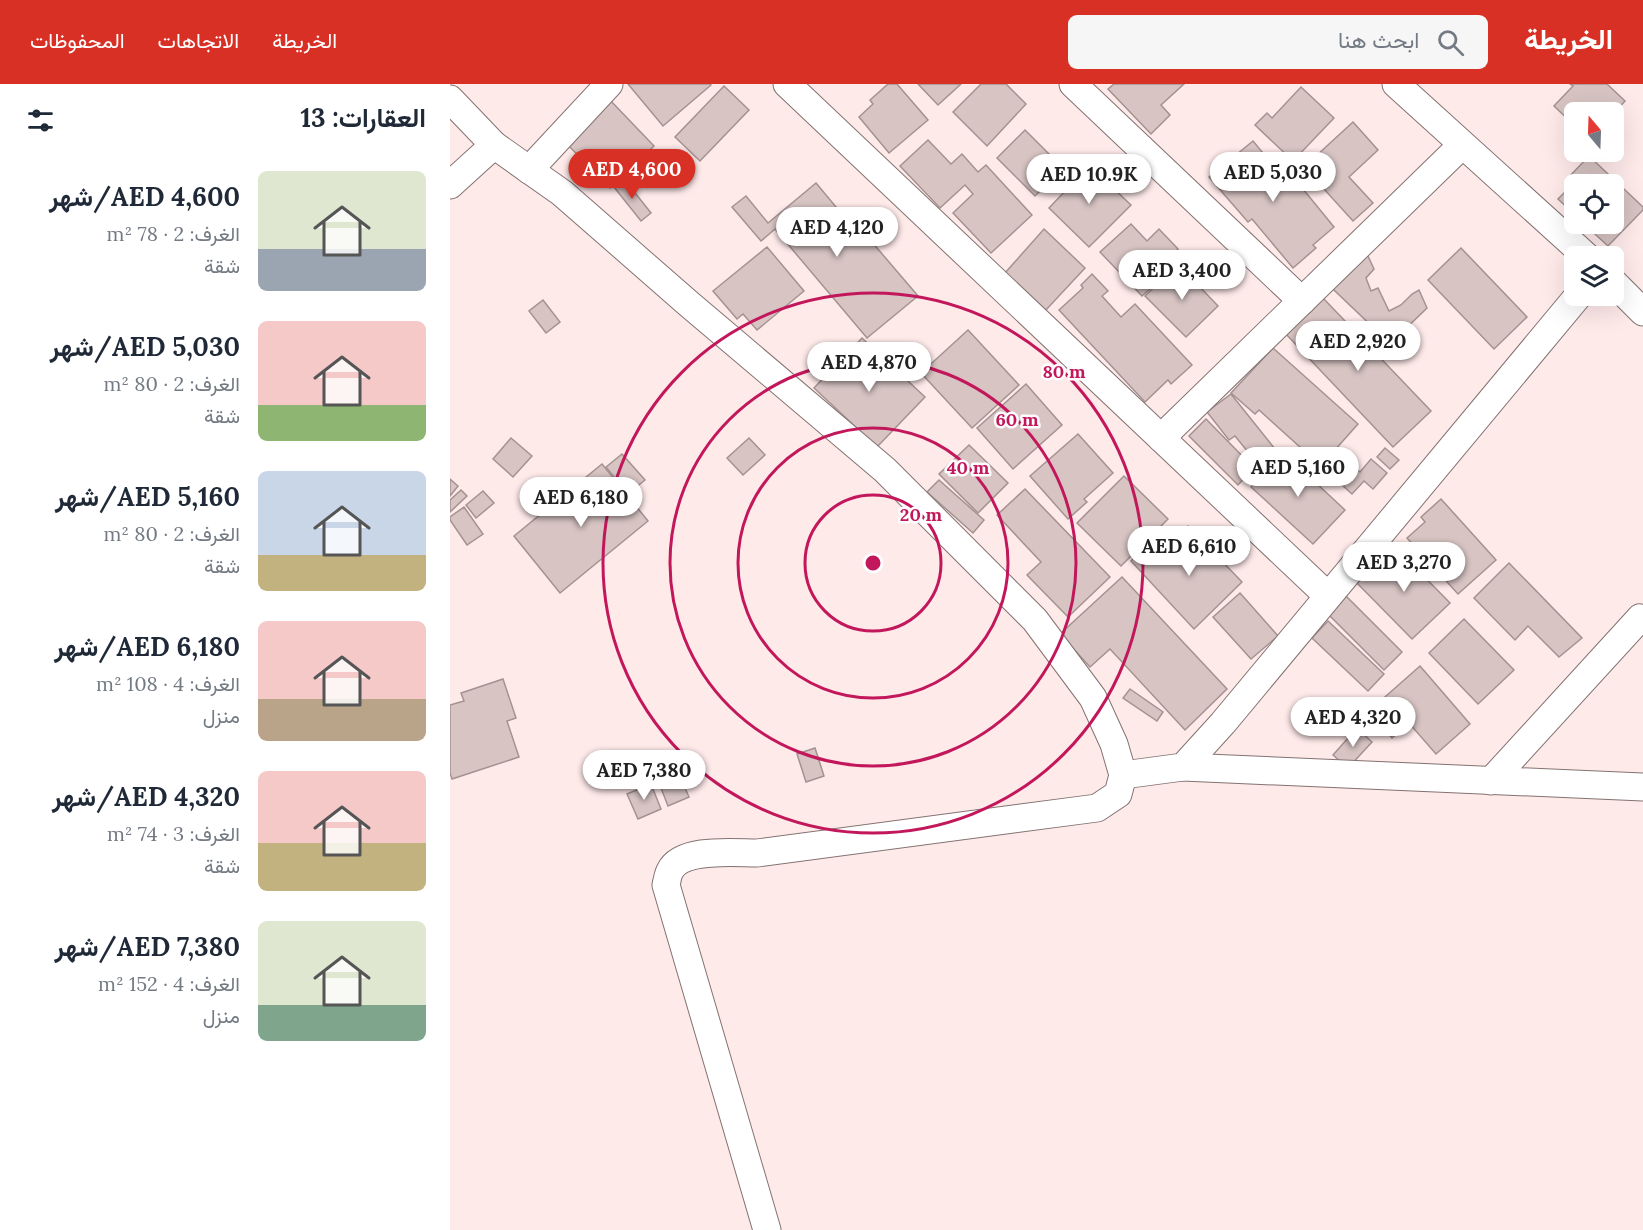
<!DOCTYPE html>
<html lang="ar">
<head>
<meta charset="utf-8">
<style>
  :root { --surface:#fff; --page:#f6f6f7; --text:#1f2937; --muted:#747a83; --accent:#d93025 }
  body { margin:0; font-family:Lora,Vazirmatn,serif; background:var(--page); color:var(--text); direction:rtl; height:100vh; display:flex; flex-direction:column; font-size:22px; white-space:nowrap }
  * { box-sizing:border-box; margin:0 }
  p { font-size:20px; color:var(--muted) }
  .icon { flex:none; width:33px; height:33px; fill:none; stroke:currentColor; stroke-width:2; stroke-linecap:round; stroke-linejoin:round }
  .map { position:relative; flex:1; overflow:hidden; direction:ltr }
  .details { display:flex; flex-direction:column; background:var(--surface); width:450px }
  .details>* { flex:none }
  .needle { width:39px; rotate:341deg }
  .tools { position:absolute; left:1114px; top:18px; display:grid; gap:12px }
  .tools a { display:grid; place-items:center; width:60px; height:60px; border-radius:9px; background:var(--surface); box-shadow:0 6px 24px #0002; font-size:30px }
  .price { position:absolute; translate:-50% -51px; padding:0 14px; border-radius:21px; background:#fff; color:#222; font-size:20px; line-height:39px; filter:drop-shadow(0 2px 3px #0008) }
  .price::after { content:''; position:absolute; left:50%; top:36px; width:18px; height:14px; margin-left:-9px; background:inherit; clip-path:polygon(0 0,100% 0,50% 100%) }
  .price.current { background:var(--accent); color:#fff }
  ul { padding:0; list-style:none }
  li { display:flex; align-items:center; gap:18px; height:150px; padding:0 24px }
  li span { display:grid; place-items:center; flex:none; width:168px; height:120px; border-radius:9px; color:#555 }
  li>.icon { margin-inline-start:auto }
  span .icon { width:72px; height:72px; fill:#fffc; stroke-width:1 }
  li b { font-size:26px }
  h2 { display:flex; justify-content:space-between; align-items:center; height:72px; padding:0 24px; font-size:26px }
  header { display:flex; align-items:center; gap:36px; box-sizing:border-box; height:84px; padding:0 30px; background:var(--accent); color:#fff }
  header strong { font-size:28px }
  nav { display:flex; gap:33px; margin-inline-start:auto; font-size:21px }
  .search { width:420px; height:54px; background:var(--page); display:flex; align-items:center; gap:15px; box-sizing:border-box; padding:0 21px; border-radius:9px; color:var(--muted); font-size:22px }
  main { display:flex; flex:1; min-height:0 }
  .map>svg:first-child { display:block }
  .building { fill:#d7c4c3; stroke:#a49291; stroke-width:1.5 }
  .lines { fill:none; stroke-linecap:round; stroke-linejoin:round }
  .minor-casing { stroke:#837271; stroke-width:29 }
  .minor { stroke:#fff; stroke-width:27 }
  .ring { fill:none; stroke:#c2185b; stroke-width:3 }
  .centre { fill:#c2185b; stroke:#fdfdfd; stroke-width:3 }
  .ring-label { font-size:18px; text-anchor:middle; font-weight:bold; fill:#c2185b; stroke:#fdfdfd; stroke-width:5; stroke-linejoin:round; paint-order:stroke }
</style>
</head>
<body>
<header>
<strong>الخريطة</strong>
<div class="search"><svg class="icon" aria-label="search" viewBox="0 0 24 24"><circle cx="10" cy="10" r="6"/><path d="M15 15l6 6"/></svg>ابحث هنا</div>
<nav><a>الخريطة</a><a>الاتجاهات</a><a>المحفوظات</a></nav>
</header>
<main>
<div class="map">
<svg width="1193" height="1146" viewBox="0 0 1193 1146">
  <rect width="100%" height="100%" fill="#ffeaea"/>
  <g class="building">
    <polygon points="178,0 260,0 261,1 213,42"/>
    <polygon points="438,0 447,0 478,36 439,69 409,33 423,20 420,16"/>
    <polygon points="468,0 511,0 488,21"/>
    <polygon points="531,0 556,0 576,20 537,62 503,28"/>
    <polygon points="664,0 734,0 711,21 720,31 701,50 658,5"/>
    <polygon points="1120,0 1157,0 1175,17 1164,29 1125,28 1125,42 1104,22 1123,2"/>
    <polygon points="274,2 299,26 250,77 225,53"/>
    <polygon points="851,3 884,34 843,77 805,41 817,29 822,34"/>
    <polygon points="158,14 204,62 160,104 114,57"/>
    <polygon points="903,38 928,66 899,93 923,119 903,137 854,83"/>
    <polygon points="575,46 613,84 585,112 547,74"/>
    <polygon points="478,56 501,80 512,70 528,88 536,81 582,131 541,169 503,129 523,110 515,101 490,124 450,82"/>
    <polygon points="803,57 838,99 844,94 884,143 863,161 866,164 843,184 802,135 798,138 759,93"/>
    <polygon points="1139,72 1193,123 1193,126 1158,162 1134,140 1164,140 1164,100 1125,100 1125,131 1108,115 1124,99 1118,94"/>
    <polygon points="637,79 681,121 639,163 599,124 619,103 616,100"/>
    <polygon points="174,95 201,129 191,137 164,103"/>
    <polygon points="366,99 406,147 410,144 468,212 417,254 325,145 311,157 282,123 296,112 318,139"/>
    <polygon points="681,140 697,157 709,145 728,165 704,186 712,194 692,212 650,168"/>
    <polygon points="594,145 635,184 595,227 555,189"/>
    <polygon points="317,163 354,207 307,246 293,230 287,235 263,207"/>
    <polygon points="1011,164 1077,233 1044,265 978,196"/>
    <polygon points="741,170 752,181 743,191 732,180"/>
    <polygon points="917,170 924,185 916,194 921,207 928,204 939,227 951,221 962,210 969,206 977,224 950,250 934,257 930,250 884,206 882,201"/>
    <polygon points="728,180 768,222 736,253 695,212"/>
    <polygon points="642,190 658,207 652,212 671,233 685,220 742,281 721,300 718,296 695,318 609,226 633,204 631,201"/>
    <polygon points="873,214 981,327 943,363 835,249"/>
    <polygon points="93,216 110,238 96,249 79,227"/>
    <polygon points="518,246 569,301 522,344 471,289"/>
    <polygon points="412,254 475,313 427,363 364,304"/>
    <polygon points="823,264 908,340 884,367 910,388 921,375 937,389 923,405 914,397 902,410 809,326 805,330 781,309"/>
    <polygon points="576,300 612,341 563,385 527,344"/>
    <polygon points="781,310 825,365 807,379 785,352 779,356 757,328"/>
    <polygon points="756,335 804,384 788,401 739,352"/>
    <polygon points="628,350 663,389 634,415 637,418 618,435 580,392"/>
    <polygon points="61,354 82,372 63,393 43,375"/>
    <polygon points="299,354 315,371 293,391 277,374"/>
    <polygon points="519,361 558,399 528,429 489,390"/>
    <polygon points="935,364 949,376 940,385 927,373"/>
    <polygon points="834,369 895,426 863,460 801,403"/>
    <polygon points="172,370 195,396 178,410 156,383"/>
    <polygon points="152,380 198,437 110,509 64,452"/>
    <polygon points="674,392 718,435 671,482 627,439"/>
    <polygon points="0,395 8,402 0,412"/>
    <polygon points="489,396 534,436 523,449 477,408"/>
    <polygon points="575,405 660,493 618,533 577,491 591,478 547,431"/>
    <polygon points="11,406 17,412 0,428 0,416"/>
    <polygon points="33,407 44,419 26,434 16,421"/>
    <polygon points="991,415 1046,476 1008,510 957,454 975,438 971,433"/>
    <polygon points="14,423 33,450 17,461 0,436 0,433"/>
    <polygon points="738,442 792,498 744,545 681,477 693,465 703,476"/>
    <polygon points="945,463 1000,519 962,555 907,499"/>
    <polygon points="1059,479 1132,554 1109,573 1078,542 1065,556 1024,514"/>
    <polygon points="672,493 777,605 735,646 660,565 640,583 610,550"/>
    <polygon points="790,509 828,552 801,575 763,533"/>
    <polygon points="896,512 952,568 934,586 878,530"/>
    <polygon points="1014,535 1064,586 1028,620 979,569"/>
    <polygon points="878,537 934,590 918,607 862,554"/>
    <polygon points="970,582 1020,640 986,670 959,639 942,654 919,627"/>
    <polygon points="53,595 66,634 57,637 69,673 2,695 0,689 0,621 14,617 11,609"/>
    <polygon points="680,605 713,628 707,637 673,614"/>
    <polygon points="907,644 922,658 898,684 883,671"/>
    <polygon points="365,664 374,692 356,698 347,670"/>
    <polygon points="224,678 239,713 218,722 204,686"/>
    <polygon points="201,700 211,725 188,735 177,710"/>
  </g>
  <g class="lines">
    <defs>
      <g id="minor">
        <polyline points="337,0 878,512"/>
        <polyline points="623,0 852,217"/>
        <polyline points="946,0 1136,172"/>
        <path d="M0,15L44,61L112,109L239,220L435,386L585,536L643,614L664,660L673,691L668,710L647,724L307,769C285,769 231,763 220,787C218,790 217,797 216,801L317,1146"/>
        <polyline points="79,86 159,0"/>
        <polyline points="0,101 44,61"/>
        <polyline points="1164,199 1193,228"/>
        <polyline points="711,354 1012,61"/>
        <polyline points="733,683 1193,703"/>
        <polyline points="673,691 733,683 773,639 1128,212"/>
        <polyline points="1041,697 1190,534 1193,535"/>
      </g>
    </defs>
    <use href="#minor" class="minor-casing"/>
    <use href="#minor" class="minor"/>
  </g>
  <g class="ring">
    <circle cx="423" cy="479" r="68"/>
    <circle cx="423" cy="479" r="135"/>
    <circle cx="423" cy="479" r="203"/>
    <circle cx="423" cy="479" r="270"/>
  </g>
  <circle cx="423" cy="479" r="9" class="centre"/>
  <g class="ring-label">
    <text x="614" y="294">80 m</text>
    <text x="567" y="342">60 m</text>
    <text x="518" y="390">40 m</text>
    <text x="471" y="437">20 m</text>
  </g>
</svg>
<div class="tools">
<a><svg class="needle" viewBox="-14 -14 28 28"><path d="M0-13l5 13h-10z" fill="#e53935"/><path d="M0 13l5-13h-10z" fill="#747a83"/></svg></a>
<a><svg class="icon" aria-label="locate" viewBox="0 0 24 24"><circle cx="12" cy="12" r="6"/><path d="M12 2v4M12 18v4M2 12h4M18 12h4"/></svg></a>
<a><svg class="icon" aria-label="layers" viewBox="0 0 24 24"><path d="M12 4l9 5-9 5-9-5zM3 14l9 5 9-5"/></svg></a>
</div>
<b class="price current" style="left:182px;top:116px">AED 4,600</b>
<b class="price" style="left:823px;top:119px">AED 5,030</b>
<b class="price" style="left:639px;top:121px">AED 10.9K</b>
<b class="price" style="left:387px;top:174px">AED 4,120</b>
<b class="price" style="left:732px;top:217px">AED 3,400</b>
<b class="price" style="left:908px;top:288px">AED 2,920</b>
<b class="price" style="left:419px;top:309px">AED 4,870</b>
<b class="price" style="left:848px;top:414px">AED 5,160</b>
<b class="price" style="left:131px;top:444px">AED 6,180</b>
<b class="price" style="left:739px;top:493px">AED 6,610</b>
<b class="price" style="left:954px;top:509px">AED 3,270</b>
<b class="price" style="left:903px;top:664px">AED 4,320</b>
<b class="price" style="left:194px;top:717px">AED 7,380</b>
</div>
<section class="details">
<h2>العقارات: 13<svg class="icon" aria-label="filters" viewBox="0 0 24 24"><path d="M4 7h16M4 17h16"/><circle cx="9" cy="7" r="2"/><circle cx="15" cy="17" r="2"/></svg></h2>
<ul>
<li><span style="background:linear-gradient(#dfe7d0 65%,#9aa5b1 0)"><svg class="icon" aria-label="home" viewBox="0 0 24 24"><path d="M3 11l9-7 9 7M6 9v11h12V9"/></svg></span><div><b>AED 4,600/شهر</b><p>الغرف: 2 · 78 m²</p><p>شقة</p></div></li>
<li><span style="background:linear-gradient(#f6c9c9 70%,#8fb573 0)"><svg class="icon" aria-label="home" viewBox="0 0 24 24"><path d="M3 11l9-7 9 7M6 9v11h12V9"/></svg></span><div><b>AED 5,030/شهر</b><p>الغرف: 2 · 80 m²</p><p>شقة</p></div></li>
<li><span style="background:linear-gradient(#c9d6e8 70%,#c2b280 0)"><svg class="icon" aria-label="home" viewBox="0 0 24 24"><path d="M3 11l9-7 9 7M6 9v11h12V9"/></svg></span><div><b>AED 5,160/شهر</b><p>الغرف: 2 · 80 m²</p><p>شقة</p></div></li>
<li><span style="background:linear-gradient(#f6c9c9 65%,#b9a48a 0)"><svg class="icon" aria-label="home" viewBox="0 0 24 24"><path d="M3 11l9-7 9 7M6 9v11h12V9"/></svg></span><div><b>AED 6,180/شهر</b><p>الغرف: 4 · 108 m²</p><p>منزل</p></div></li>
<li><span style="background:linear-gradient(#f6c9c9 60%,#c2b280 0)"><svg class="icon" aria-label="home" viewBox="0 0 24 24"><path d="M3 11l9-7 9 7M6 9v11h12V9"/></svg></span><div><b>AED 4,320/شهر</b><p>الغرف: 3 · 74 m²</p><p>شقة</p></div></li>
<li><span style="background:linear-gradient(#dfe7d0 70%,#7fa58c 0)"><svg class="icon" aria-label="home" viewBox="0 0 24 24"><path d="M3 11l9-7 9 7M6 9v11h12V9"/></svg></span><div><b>AED 7,380/شهر</b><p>الغرف: 4 · 152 m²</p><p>منزل</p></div></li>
</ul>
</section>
</main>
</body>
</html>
